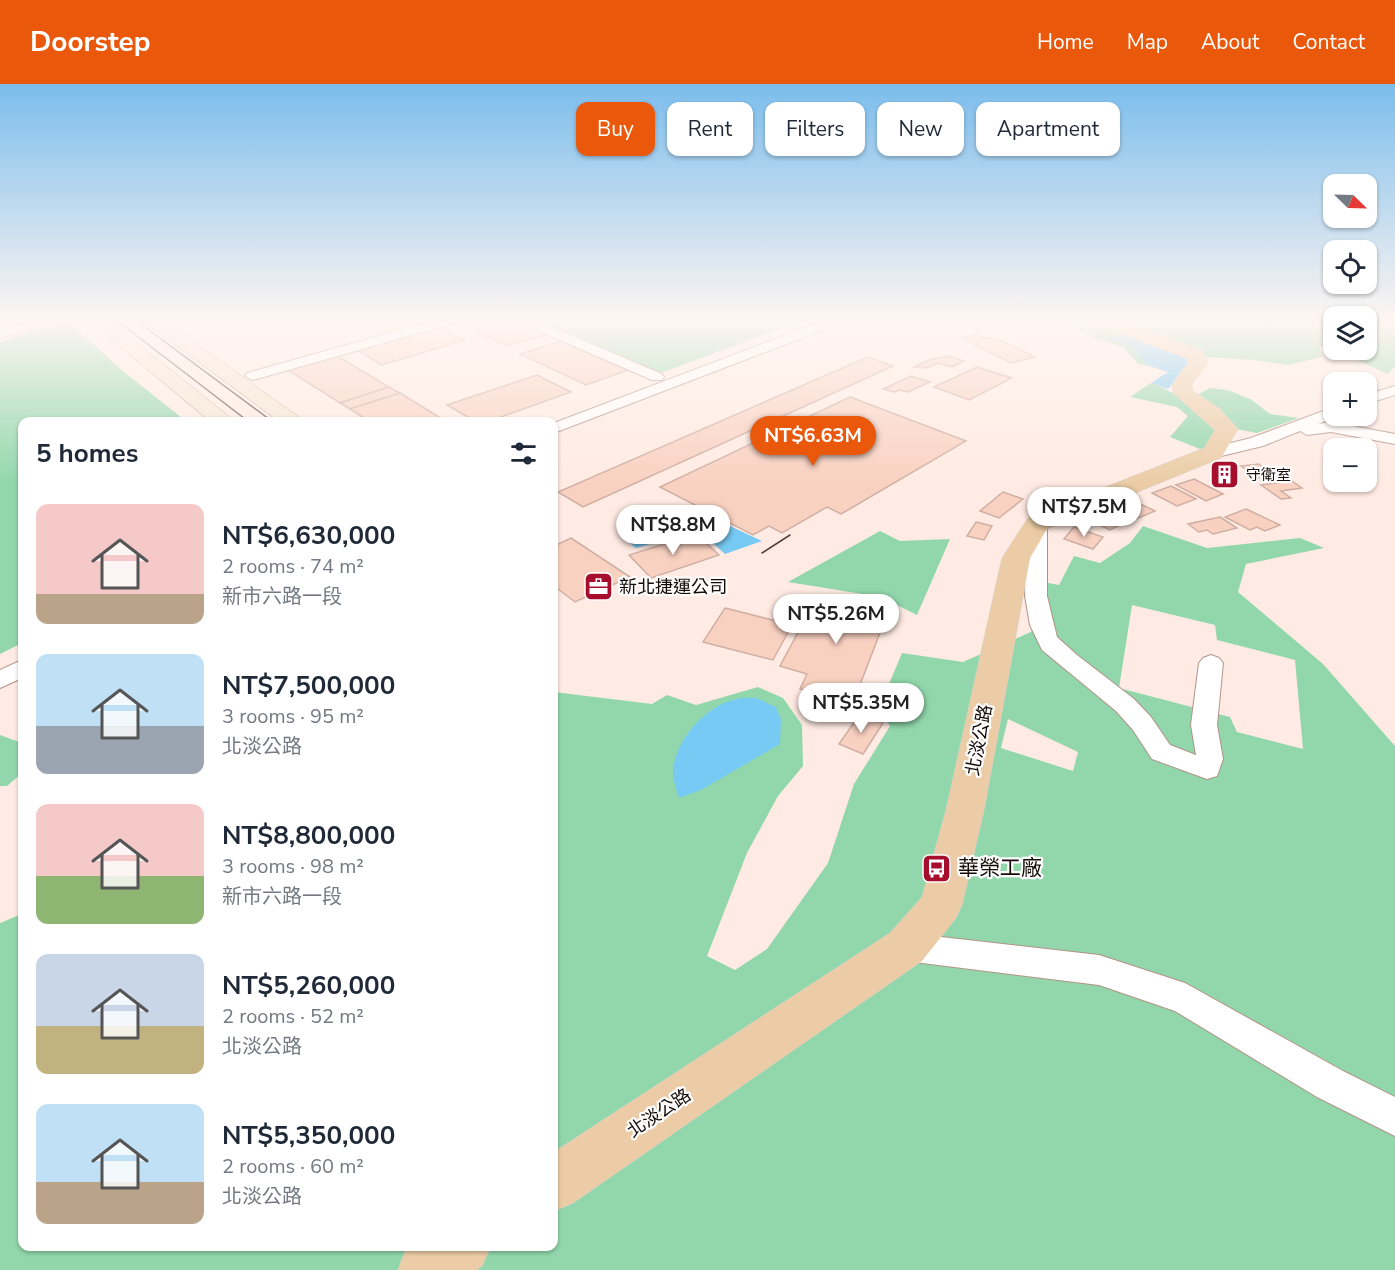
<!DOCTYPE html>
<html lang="en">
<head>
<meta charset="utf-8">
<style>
  :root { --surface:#fff; --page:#f2f2f3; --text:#1f2937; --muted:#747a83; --accent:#ea580c }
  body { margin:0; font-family:"Nunito Sans","Noto Sans TC",sans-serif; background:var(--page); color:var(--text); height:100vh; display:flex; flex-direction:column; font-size:22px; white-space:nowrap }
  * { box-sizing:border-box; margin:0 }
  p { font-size:20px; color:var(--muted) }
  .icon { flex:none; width:33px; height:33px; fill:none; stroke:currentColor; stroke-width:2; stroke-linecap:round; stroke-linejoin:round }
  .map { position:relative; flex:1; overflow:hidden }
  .details { position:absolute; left:18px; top:333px; width:540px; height:834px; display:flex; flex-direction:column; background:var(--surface); border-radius:12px; box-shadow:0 2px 4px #0004 }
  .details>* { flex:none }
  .hud { position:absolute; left:576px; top:18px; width:570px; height:54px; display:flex; gap:12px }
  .needle { width:39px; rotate:113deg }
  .controls { position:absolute; left:1323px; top:90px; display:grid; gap:12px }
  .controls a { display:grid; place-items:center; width:54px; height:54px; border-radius:12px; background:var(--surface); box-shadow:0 2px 4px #0004; font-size:30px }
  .price { position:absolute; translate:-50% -51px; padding:0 14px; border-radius:21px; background:#fff; color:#222; font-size:20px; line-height:39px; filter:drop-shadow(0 2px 3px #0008) }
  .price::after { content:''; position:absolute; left:50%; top:36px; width:18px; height:14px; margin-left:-9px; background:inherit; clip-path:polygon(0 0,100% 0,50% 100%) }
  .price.selected { background:var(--accent); color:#fff }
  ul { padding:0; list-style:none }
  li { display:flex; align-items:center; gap:18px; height:150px; padding:0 18px }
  li span { display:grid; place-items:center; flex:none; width:168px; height:120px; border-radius:12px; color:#555 }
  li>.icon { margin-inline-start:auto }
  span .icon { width:72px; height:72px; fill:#fffc; stroke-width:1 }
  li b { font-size:26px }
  h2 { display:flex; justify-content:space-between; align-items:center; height:72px; padding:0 18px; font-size:26px }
  .tag { padding:0 21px; border-radius:12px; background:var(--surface); box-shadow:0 2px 4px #0004; font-size:21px; line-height:54px }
  .tag.selected { background:var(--accent); color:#fff }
  header { display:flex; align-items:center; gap:36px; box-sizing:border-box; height:84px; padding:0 30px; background:var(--accent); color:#fff }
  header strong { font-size:28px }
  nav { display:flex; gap:33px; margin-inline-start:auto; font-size:21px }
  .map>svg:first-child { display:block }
  .green { fill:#91d7ab; fill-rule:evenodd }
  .water { fill:#77caf3 }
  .building { fill:#f9d1c1; stroke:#cfafa3; stroke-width:1.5 }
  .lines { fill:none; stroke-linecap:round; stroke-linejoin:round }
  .street-casing { stroke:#b29387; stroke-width:2 }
  .secondary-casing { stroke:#b29387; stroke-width:1 }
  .primary-casing { stroke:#d5d3d2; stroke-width:1 }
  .street { fill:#fff; fill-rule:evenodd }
  .secondary { fill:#f5e6d3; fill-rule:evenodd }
  .primary { fill:#ebcca6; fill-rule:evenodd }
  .tram { stroke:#51443f; stroke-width:1.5 }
  .labels { text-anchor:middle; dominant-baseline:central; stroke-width:4.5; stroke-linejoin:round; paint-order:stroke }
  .far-poi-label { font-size:15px; fill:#140a06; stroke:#fdfdfd; text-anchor:start }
  .poi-label { font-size:18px; fill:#140a06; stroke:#fdfdfd; text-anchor:start }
  .street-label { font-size:18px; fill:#140a06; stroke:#fdfdfd }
  .near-poi-label { font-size:21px; fill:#140a06; stroke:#fdfdfd; text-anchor:start }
</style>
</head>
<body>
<header>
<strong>Doorstep</strong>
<nav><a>Home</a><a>Map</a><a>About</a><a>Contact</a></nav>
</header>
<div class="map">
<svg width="1395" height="1186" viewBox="0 0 1395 1186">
  <rect width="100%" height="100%" fill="#ffebe3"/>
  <g class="green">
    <polygon points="528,235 807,235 658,290"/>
    <polygon points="1061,235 1090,235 1122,249 1110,255 1131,263 1149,282 1139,280 1122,263 1093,254"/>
    <polygon points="1105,235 1333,235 1333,265 1326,261 1319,263 1322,273 1288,281 1254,276 1205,273 1181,260"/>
    <polygon points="1367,235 1395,235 1395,282 1388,290 1335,266 1366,266"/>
    <polygon points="71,240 124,288 186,337 22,338 22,559 0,570 0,258 54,241"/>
    <path d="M1151,299C1173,307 1207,328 1219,349L1205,367L1170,353L1188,332L1177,323L1130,313Z"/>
    <polygon points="1210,304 1228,306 1252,316 1270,330 1299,334 1257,349 1236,345 1197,311"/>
    <path d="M1143,442L1207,464L1300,454L1324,464L1246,480L1238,508L1323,580L1395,662V1186H0V839L22,830V1162H554V608L652,620L667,611L696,621L758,603L783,614L802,641L803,682L778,712L747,769L707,872L735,886L767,865L828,779L854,700L890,642L878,626L902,569L963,578L1031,548L1043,498L1059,501L1074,472L1100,479L1130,459ZM1132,521L1215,541L1217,556L1295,576L1303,665L1237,648L1230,633L1119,604ZM1008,635L1078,668L1073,687L1001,664Z"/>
    <polygon points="880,447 900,457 950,455 917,531 881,513 788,498"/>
    <polygon points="0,651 22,659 22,689 7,702 0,702"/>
  </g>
  <g class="water">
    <polygon points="1122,249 1192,276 1168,305 1151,299 1168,288 1149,282 1131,263 1109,255"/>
    <polygon points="687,422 762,457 725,470 699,446 636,464 622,453"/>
    <path d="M756,614L776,623L781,636L780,660L701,706L679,714C677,706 672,695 673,687C675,656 707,620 737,615C743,613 750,614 756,614Z"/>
  </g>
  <g class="building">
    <polygon points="466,235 509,235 545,251 507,262 455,238"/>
    <polygon points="438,244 464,256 382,281 357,266"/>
    <polygon points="975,251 1004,258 1035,273 1011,279 962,254"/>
    <polygon points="561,257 616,281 628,286 586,301 520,270"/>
    <polygon points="337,272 389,303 340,319 288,286"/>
    <polygon points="947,272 964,277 952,283 937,279 926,284 914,283 929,276"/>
    <polygon points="868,273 893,282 583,423 558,408"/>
    <polygon points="977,283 1012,294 969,316 934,303"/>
    <polygon points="537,291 571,308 487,338 476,338 447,321"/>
    <polygon points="911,292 930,298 908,308 900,306 894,308 883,305"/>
    <polygon points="389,303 400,309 350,325 340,319"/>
    <polygon points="400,309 447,338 370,338 350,325"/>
    <polygon points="850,313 966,357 841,430 827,423 782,449 769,442 753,451 660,403"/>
    <polygon points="1259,380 1276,392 1258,394 1241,382"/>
    <polygon points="1194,395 1223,410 1206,417 1176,401"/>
    <polygon points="1292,397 1302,404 1281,407 1291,414 1281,415 1261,401"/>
    <polygon points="1171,402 1196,415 1177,422 1152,409"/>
    <polygon points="1003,408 1023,415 999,434 980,427"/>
    <polygon points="1130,415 1155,427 1136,435 1111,423"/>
    <polygon points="1246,425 1280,441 1265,447 1257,443 1250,446 1225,433"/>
    <polygon points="1099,429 1122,440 1110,446 1087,435"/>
    <polygon points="1220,433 1237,444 1213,450 1207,446 1199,448 1188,440"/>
    <polygon points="976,438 992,442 984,456 967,452"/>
    <polygon points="1074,443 1103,453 1093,465 1064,455"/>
    <polygon points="696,450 719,471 651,494 629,471"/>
    <polygon points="571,454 630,493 575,518 554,502 554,462"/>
    <polygon points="818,511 876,516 888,528 853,619 800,605 807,590 780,582"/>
    <polygon points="725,524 792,541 773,576 703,558"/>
    <polygon points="860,630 883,639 863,670 839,660"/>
  </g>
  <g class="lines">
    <defs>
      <g id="street">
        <polygon points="37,235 56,235 55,238 0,254 0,246"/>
        <polygon points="439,235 459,235 458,238 257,295 252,296 245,292 247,289"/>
        <polygon points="517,235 533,235 662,290 664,293 662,296 652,296 518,238"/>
        <polygon points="828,235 845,235 844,238 554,349 554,339"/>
        <polygon points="1395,302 1395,311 1366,320 1366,311"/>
        <polygon points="1334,323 1334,332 1339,332 1318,340 1331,338 1395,350 1395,360 1331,348 1307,351 1300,347 1263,362 1213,374 1207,373 1205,369 1207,365 1251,354"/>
        <polygon points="1037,434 1044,436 1047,440 1047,512 1057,553 1077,571 1134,615 1151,633 1170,661 1196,671 1191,641 1199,579 1203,574 1211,571 1219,574 1223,579 1217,641 1223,675 1217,692 1207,695 1152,675 1133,646 1116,627 1042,566 1030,541 1025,512 1027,440 1030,436"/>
        <polygon points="22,576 22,594 0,604 0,586"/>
        <polygon points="906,849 1099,871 1185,899 1343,987 1395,1013 1395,1052 1317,1013 1175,927 1099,901 906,877 895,873 890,863 895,853"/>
      </g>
      <g id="secondary">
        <polygon points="87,235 107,235 236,338 211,338"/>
        <polygon points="141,235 161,235 306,338 280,338"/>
      </g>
      <g id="primary">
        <polygon points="1089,235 1114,235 1201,266 1208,279 1192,300 1193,307 1220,325 1238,345 1221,374 1047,445 1030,474 984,726 962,821 956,834 922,877 573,1119 554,1127 554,1068 890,849 922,813 946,726 1002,474 1024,440 1028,434 1204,364 1215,346 1173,309 1172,300 1188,279 1186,274 1092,239"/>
        <polygon points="410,1162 491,1162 482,1182 477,1186 398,1186 406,1165"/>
      </g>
    </defs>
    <use href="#street" class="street-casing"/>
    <use href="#secondary" class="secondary-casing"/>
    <use href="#primary" class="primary-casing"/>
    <use href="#street" class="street"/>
    <use href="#secondary" class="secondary"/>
    <use href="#primary" class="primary"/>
    <g class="tram">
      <polyline points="115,235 249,338"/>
      <polyline points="134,235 273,338"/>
      <polyline points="762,469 790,451"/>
    </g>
  </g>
  <linearGradient id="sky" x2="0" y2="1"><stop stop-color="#7bbdec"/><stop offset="0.59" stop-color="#fff6f2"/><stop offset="1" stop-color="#fff6f2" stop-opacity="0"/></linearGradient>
  <rect width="1395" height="401" fill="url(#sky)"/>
  <defs>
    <symbol id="building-square" viewBox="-11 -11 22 22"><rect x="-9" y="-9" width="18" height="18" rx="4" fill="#a70e2d" stroke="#fdfdfd"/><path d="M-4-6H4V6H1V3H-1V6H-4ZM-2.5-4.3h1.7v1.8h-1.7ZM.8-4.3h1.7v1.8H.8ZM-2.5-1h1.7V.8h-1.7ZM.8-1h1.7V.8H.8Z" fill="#fff"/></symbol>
    <symbol id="office-square" viewBox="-11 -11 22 22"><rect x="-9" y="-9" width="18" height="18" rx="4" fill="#a70e2d" stroke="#fdfdfd"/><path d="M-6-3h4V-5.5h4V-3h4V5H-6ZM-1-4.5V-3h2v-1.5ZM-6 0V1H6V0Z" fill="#fff"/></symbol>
    <symbol id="bus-square" viewBox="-11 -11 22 22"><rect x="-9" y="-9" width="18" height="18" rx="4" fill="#a70e2d" stroke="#fdfdfd"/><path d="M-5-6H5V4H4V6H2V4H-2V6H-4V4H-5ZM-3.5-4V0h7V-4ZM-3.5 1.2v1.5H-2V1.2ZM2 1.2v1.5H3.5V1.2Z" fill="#fff"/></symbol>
  </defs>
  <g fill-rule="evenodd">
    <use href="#building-square" x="1208" y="374" width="33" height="33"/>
    <use href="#office-square" x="582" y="486" width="33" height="33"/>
    <use href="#bus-square" x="920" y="768" width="33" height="33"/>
  </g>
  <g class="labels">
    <g class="far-poi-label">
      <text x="1246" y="391">守衛室</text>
    </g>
    <g class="poi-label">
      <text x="619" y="503">新北捷運公司</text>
    </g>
    <g class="street-label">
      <text transform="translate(979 656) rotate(-79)">北淡公路</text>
      <text transform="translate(659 1029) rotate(-34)">北淡公路</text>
    </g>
    <g class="near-poi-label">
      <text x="958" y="784">華榮工廠</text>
    </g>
  </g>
</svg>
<div class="controls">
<a><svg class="needle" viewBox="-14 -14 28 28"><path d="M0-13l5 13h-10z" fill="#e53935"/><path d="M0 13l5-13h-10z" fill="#747a83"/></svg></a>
<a><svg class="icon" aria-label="locate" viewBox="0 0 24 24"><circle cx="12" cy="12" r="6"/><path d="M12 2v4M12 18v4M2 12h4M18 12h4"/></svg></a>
<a><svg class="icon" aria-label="layers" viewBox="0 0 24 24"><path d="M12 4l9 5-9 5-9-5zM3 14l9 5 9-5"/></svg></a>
<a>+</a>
<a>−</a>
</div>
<b class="price selected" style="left:813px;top:383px">NT$6.63M</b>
<b class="price" style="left:1084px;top:454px">NT$7.5M</b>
<b class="price" style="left:673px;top:472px">NT$8.8M</b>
<b class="price" style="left:836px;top:561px">NT$5.26M</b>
<b class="price" style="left:861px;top:650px">NT$5.35M</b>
<div class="hud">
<a class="tag selected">Buy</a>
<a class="tag">Rent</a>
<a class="tag">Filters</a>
<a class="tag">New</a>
<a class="tag">Apartment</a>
</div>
<section class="details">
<h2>5 homes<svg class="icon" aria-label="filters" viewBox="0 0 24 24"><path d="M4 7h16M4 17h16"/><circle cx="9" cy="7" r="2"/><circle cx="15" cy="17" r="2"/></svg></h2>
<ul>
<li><span style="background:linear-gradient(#f6c9c9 75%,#b9a48a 0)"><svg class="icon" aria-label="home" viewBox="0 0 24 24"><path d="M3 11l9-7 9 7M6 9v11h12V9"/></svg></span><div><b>NT$6,630,000</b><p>2 rooms · 74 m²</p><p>新市六路一段</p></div></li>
<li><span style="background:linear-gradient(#bfe0f5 60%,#9aa5b1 0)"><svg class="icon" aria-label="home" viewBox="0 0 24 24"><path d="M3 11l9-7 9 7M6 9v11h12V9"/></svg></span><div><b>NT$7,500,000</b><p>3 rooms · 95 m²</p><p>北淡公路</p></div></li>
<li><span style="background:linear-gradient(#f6c9c9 60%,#8fb573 0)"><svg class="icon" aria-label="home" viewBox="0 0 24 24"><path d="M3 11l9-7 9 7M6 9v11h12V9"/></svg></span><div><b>NT$8,800,000</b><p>3 rooms · 98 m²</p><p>新市六路一段</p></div></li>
<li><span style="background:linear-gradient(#c9d6e8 60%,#c2b280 0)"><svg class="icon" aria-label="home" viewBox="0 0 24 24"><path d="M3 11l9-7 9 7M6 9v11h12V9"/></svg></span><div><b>NT$5,260,000</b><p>2 rooms · 52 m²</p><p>北淡公路</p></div></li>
<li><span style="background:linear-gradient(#bfe0f5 65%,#b9a48a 0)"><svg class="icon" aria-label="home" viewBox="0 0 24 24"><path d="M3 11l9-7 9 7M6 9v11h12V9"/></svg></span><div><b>NT$5,350,000</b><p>2 rooms · 60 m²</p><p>北淡公路</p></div></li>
</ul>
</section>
</div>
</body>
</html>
